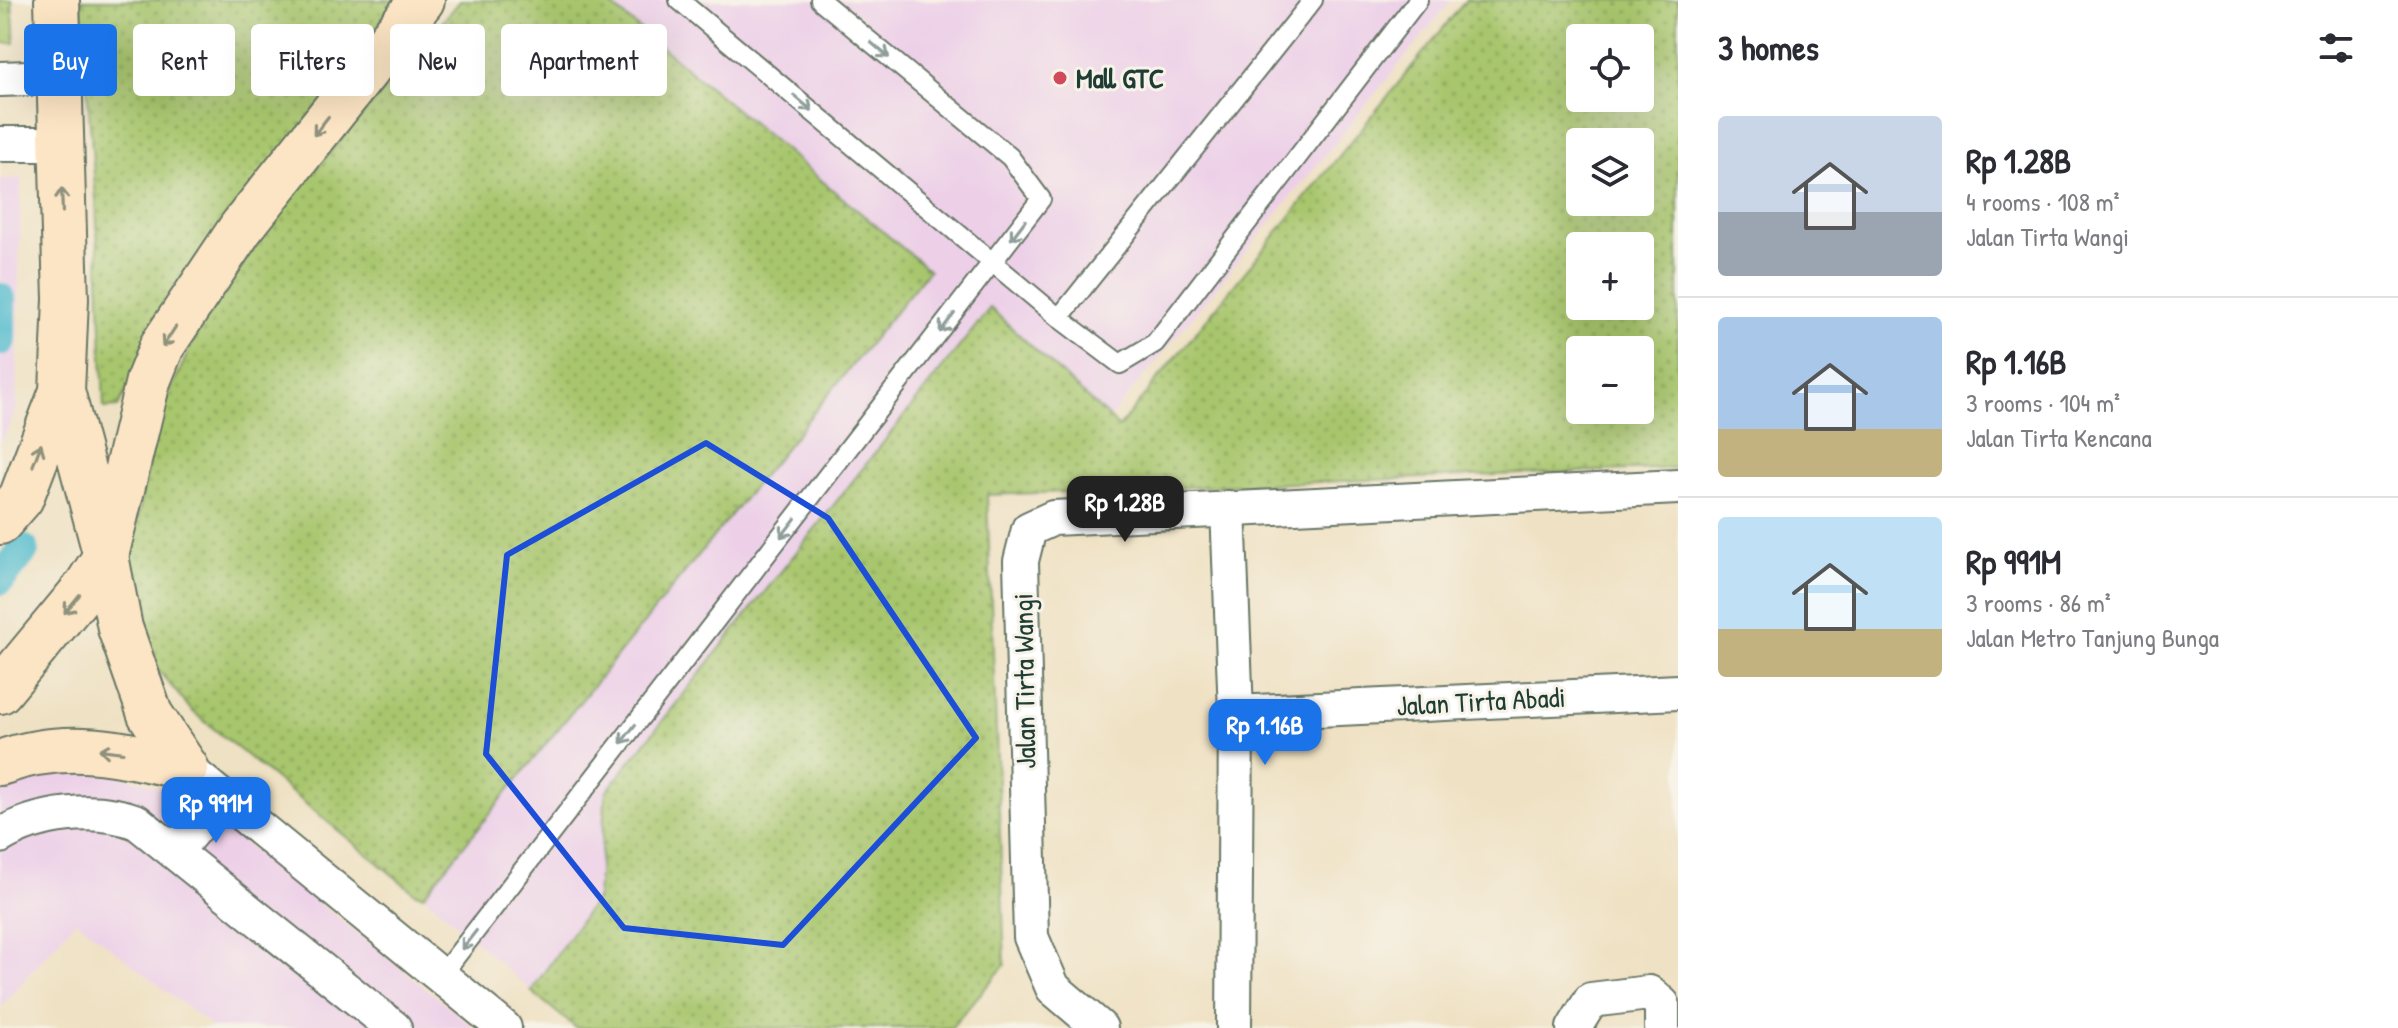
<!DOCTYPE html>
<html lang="en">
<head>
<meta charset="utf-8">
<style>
  :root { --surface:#fff; --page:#f7f7f7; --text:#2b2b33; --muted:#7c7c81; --line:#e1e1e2; --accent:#1a73e8 }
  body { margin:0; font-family:"Patrick Hand",sans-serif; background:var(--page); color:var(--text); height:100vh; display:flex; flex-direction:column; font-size:30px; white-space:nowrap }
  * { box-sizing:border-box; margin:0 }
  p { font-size:26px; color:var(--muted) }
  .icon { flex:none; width:44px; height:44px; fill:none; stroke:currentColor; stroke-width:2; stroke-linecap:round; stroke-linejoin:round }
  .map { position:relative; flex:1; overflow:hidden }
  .drawer { display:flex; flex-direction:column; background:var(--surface); width:720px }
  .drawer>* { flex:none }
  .banner { position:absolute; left:24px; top:24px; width:760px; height:72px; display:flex; gap:16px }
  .controls { position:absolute; left:1566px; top:24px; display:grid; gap:16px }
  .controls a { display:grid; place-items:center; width:88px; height:88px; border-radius:8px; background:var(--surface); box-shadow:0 8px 32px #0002; font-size:40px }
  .price { position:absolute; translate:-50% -68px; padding:0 18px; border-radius:16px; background:var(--accent); color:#fff; font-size:26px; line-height:52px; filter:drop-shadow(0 2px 4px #0008) }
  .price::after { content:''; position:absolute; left:50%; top:48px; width:24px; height:18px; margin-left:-12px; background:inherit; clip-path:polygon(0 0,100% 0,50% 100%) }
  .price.on { background:#222; color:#fff }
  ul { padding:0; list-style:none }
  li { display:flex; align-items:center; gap:24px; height:200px; padding:0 40px }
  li+li { border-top:2px solid var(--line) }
  li span { display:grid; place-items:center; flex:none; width:224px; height:160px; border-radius:8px; color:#555 }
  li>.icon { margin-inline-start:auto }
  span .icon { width:96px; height:96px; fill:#fffc; stroke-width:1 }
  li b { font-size:34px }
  h2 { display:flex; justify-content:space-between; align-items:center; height:96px; padding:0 40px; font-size:34px }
  .chip { padding:0 28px; border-radius:8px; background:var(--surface); box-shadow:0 8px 32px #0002; font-size:28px; line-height:72px }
  .chip.on { background:var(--accent); color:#fff }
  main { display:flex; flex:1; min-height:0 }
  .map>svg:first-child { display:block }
  .built { fill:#edd0e8 }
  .grass { fill:url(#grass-dots); stroke:#648250; stroke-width:2; fill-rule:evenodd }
  .park { fill:url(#park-tufts); stroke:#648250; stroke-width:2 }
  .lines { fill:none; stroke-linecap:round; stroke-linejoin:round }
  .canal { stroke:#51bbce; stroke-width:32 }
  .service-casing { stroke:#687666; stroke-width:22 }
  .minor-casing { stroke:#687666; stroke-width:38 }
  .secondary-casing { stroke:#687666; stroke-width:48 }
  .service { stroke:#fff; stroke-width:18 }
  .minor { stroke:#fff; stroke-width:34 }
  .secondary { stroke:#fce5c4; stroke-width:44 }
  .oneway { stroke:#8f9e9a }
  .oneway2 { stroke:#8e917c }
  .marked { fill:none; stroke:#1d4ed8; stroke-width:6; stroke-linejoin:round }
  .poi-dot { fill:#d1495b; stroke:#f7f3e8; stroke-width:3 }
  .labels { text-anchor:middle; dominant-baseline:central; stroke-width:6; stroke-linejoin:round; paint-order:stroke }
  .poi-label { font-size:28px; font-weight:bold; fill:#1f3d34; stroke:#f7f3e8; text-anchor:start }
  .street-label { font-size:28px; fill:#1f3d34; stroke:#f7f3e8 }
</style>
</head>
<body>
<main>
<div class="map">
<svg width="1678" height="1028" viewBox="0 0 1678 1028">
  <defs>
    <pattern id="grass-dots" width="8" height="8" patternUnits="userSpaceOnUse" patternTransform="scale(2)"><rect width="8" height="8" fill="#a8c66d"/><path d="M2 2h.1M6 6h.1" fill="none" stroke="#88a25a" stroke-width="1.8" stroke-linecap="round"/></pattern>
    <pattern id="park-tufts" width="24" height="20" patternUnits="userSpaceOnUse" patternTransform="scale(2)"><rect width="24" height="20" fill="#a8c66d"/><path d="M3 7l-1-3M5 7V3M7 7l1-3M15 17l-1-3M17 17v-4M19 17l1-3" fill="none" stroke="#88a25a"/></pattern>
  </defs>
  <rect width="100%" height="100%" fill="#f7f3e8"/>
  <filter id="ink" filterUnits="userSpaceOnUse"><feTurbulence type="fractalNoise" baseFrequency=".0125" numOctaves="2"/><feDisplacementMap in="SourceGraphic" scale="16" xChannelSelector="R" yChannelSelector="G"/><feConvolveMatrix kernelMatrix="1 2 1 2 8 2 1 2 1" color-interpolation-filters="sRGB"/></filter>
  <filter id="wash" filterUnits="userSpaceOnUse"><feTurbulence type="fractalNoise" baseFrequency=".006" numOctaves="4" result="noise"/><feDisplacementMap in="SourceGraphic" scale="32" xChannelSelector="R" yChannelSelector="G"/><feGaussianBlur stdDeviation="1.8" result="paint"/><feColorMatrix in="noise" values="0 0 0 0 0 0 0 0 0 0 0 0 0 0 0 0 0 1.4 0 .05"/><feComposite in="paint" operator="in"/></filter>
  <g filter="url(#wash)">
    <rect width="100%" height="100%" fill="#efe1c3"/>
    <g class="built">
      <polygon points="606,0 1452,0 1109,419 990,308 606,791 597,897 531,991 424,895 929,270"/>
      <polygon points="21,178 16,410 0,445 0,179"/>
      <polygon points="90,768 144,782 195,803 475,1028 213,1028 76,920 0,1008 0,785 27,776"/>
    </g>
    <g class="grass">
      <polygon points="80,0 395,0 126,391 118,407 104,408 96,199"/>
      <polygon points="461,0 605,0 929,270 424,895 415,893 192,711 147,657 126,580 156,423 199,328 278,213"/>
      <path d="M1466,0H1678V468L987,495L1005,965L951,1028H576L531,991L597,897L606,792L990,308L1119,427ZM1640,38V98H1580V38ZM1640,142V202H1580V142ZM1580,246H1640V306H1580ZM1580,350H1640V410H1580Z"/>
    </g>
    <polygon class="park" points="0,0 12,0 15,43 0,43"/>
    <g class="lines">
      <g class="canal">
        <polyline points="0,299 0,340"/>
        <polyline points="0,579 23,550"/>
      </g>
    </g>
  </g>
  <g filter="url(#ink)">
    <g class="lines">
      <defs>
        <g id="service">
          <polyline points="679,0 1059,318 1120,364 1155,343 1418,0"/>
          <polyline points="1059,318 1313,0"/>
          <polyline points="440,977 1041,199 1010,157 820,0"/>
        </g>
        <g id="minor">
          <polyline points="0,79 58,77"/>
          <polyline points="0,144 60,144"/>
          <polyline points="1228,508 1236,713 1234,1028"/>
          <polyline points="1236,713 1678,692"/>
          <polyline points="186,768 504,1028"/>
          <path d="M0,836C38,813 95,806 137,822L394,1028"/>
          <polyline points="176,850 221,797"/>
          <polyline points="1100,1028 1053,988 1031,937 1021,561 1029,529 1053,518 1678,487"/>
          <polyline points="1574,1028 1591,1000 1649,993 1662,1004 1662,1028"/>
        </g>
        <g id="secondary">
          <polyline points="62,391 106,556 120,628 150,714 186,768"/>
          <polyline points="0,522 21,498 62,391 66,299 57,0"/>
          <polyline points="0,691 86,587 106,556 148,381 162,346 241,228 422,0"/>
          <path d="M0,763C64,739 122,752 186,768"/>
        </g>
      </defs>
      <use href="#service" class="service-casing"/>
      <use href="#minor" class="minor-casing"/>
      <use href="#secondary" class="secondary-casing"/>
      <use href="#service" class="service"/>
      <use href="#minor" class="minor"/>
      <use href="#secondary" class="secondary"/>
    </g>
    <defs><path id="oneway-shaft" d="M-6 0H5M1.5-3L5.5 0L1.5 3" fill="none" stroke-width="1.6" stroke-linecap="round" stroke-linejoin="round" transform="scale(2)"/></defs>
    <g class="oneway">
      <use href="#oneway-shaft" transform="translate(880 50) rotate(40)"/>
      <use href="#oneway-shaft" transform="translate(803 103) rotate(40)"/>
      <use href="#oneway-shaft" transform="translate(1018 230) rotate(127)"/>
      <use href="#oneway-shaft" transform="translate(947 323) rotate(128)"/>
      <use href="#oneway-shaft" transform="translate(788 528) rotate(128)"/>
      <use href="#oneway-shaft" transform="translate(628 734) rotate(128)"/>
      <use href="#oneway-shaft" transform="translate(469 940) rotate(128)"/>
    </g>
    <g class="oneway2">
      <use href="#oneway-shaft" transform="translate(321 126) rotate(128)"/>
      <use href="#oneway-shaft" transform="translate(62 200) rotate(-92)"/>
      <use href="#oneway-shaft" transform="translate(169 337) rotate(123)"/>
      <use href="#oneway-shaft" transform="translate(37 455) rotate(-69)"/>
      <use href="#oneway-shaft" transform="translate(72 604) rotate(129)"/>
      <use href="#oneway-shaft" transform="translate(111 751) rotate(-173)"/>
    </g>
  </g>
  <path class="marked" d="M706,443L828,518L976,738L783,945L624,928L486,754L507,555Z"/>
  <circle class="poi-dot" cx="1060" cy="78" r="8"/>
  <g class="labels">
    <g class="poi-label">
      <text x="1076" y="78">Mall GTC</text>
    </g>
    <g class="street-label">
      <text transform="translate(1024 681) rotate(-91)">Jalan Tirta Wangi</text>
      <text transform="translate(1481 701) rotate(-3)">Jalan Tirta Abadi</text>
    </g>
  </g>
</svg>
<div class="controls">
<a><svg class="icon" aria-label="locate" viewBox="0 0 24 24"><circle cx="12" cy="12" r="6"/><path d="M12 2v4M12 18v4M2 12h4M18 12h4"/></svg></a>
<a><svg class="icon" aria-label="layers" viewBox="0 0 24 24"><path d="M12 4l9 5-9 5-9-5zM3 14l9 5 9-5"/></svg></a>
<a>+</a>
<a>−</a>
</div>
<b class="price on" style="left:1125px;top:544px">Rp 1.28B</b>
<b class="price" style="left:1265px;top:767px">Rp 1.16B</b>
<b class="price" style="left:216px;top:845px">Rp 991M</b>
<div class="banner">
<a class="chip on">Buy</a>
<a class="chip">Rent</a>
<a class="chip">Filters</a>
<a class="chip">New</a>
<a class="chip">Apartment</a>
</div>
</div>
<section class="drawer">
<h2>3 homes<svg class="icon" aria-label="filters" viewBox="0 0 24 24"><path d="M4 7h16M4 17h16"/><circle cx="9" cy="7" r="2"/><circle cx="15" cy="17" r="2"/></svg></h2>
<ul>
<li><span style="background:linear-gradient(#c9d6e8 60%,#9aa5b1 0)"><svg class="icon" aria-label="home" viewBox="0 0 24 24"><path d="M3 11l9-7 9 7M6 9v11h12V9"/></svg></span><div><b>Rp 1.28B</b><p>4 rooms · 108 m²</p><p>Jalan Tirta Wangi</p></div></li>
<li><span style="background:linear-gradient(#a9c7e8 70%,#c2b280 0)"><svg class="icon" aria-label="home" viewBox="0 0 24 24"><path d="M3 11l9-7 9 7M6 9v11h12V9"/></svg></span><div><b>Rp 1.16B</b><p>3 rooms · 104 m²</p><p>Jalan Tirta Kencana</p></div></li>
<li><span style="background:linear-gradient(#bfe0f5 70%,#c2b280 0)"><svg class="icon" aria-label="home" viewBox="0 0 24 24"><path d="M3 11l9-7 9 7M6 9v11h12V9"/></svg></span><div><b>Rp 991M</b><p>3 rooms · 86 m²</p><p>Jalan Metro Tanjung Bunga</p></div></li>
</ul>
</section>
</main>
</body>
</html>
